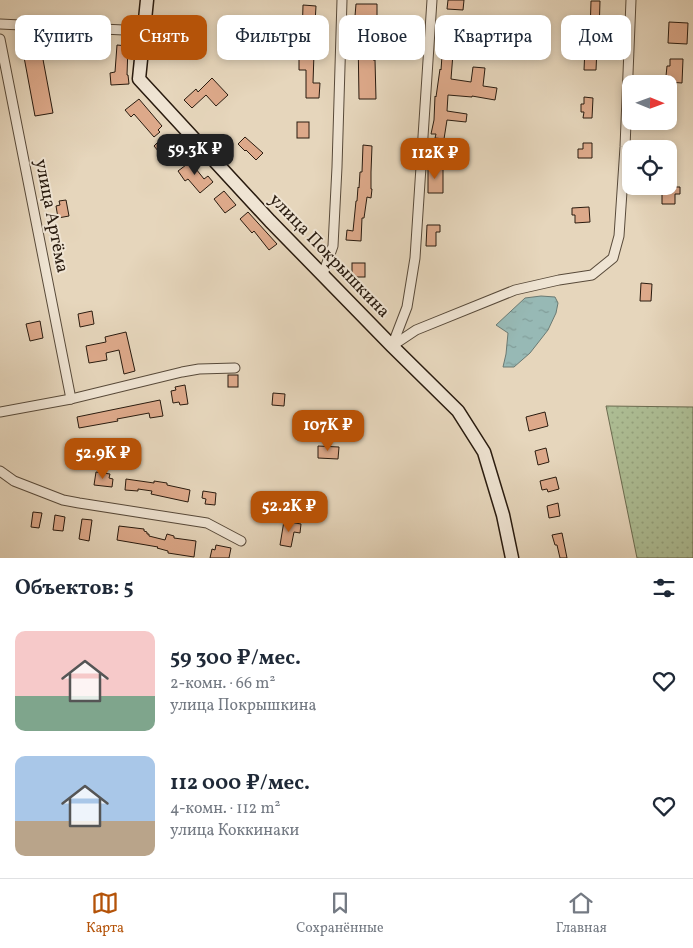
<!DOCTYPE html>
<html lang="ru">
<head>
<meta charset="utf-8">
<style>
  :root { --surface:#fff; --page:#f2f2f3; --text:#1f2937; --muted:#747a83; --line:#e0e1e3; --accent:#b45309 }
  body { margin:0; font-family:Vollkorn,serif; background:var(--page); color:var(--text); height:100vh; display:flex; flex-direction:column; font-size:19px; white-space:nowrap }
  * { box-sizing:border-box; margin:0 }
  p { font-size:16px; color:var(--muted) }
  .icon { flex:none; width:28px; height:28px; fill:none; stroke:currentColor; stroke-width:2; stroke-linecap:round; stroke-linejoin:round }
  .map { position:relative; height:558px; overflow:hidden }
  .drawer { display:flex; flex-direction:column; background:var(--surface); flex:1 }
  .drawer>* { flex:none }
  .hud { position:absolute; left:15px; top:15px; width:664px; height:45px; display:flex; gap:10px }
  .needle { width:32px; rotate:91deg }
  .tools { position:absolute; left:622px; top:75px; display:grid; gap:10px }
  .tools a { display:grid; place-items:center; width:55px; height:55px; border-radius:10px; background:var(--surface); box-shadow:0 2px 8px #0003; font-size:25px }
  .price { position:absolute; translate:-50% -42px; padding:0 11px; border-radius:10px; background:var(--accent); color:#fff; font-size:16px; line-height:32px; filter:drop-shadow(0 1px 2px #0008) }
  .price::after { content:''; position:absolute; left:50%; top:30px; width:15px; height:11px; margin-left:-8px; background:inherit; clip-path:polygon(0 0,100% 0,50% 100%) }
  .price.selected { background:#222; color:#fff }
  ul { padding:0; list-style:none }
  li { display:flex; align-items:center; gap:15px; height:125px; padding:0 15px }
  li span { display:grid; place-items:center; flex:none; width:140px; height:100px; border-radius:10px; color:#555 }
  li>.icon { margin-inline-start:auto }
  span .icon { width:60px; height:60px; fill:#fffc; stroke-width:1 }
  li b { font-size:21px }
  h2 { display:flex; justify-content:space-between; align-items:center; height:60px; padding:0 15px; font-size:21px }
  .pill { padding:0 18px; border-radius:10px; background:var(--surface); box-shadow:0 2px 8px #0003; font-size:18px; line-height:45px }
  .pill.selected { background:var(--accent); color:#fff }
  .tab-bar { display:flex; justify-content:space-around; align-items:center; height:70px; border-top:1px solid var(--line); background:var(--surface); font-size:14px; color:var(--muted) }
  .tab-bar a { display:grid; justify-items:center; gap:2px }
  .tab-bar .selected { color:var(--accent) }
  .map>svg:first-child { display:block }
  .garden { fill:url(#garden-dots); stroke:#6c6d52 }
  .water { fill:url(#water-ripples); stroke:#6b7a73 }
  .building { fill:#dda98a; stroke:#291b0f }
  .lines { fill:none; stroke-linecap:round; stroke-linejoin:round }
  .street-casing { stroke:#584a3a; stroke-width:11 }
  .secondary-casing { stroke:#291b0f; stroke-width:15 }
  .street { stroke:#efe4d3; stroke-width:9 }
  .secondary { stroke:#efe4d3; stroke-width:12 }
  .labels { text-anchor:middle; dominant-baseline:central; stroke-width:4; stroke-linejoin:round; paint-order:stroke }
  .street-label { font-size:18px; fill:#291b0f; stroke:#efe4d3 }
</style>
</head>
<body>
<div class="map">
<svg width="693" height="558" viewBox="0 0 693 558">
  <defs>
    <pattern id="garden-dots" width="8" height="8" patternUnits="userSpaceOnUse" patternTransform="scale(1.25)"><rect width="8" height="8" fill="#aebf96"/><path d="M2 2h.1M6 6h.1" fill="none" stroke="#96a480" stroke-width="1.8" stroke-linecap="round"/></pattern>
    <pattern id="water-ripples" width="26" height="14" patternUnits="userSpaceOnUse" patternTransform="scale(1.25)"><rect width="26" height="14" fill="#97b9b5"/><path d="M2 4q2-2 4 0t4 0M15 11q2-2 4 0t4 0" fill="none" stroke="#829e9a"/></pattern>
  </defs>
  <rect width="100%" height="100%" fill="#e6d6bc"/>
  <filter id="stains"><feTurbulence type="fractalNoise" baseFrequency=".004" numOctaves="4"/><feColorMatrix values="0 0 0 0 .2 0 0 0 0 .09 0 0 0 0 .02 0 0 0 .5 -.17"/></filter>
  <radialGradient id="worn" r=".72"><stop offset=".6" stop-color="#630" stop-opacity="0"/><stop offset="1" stop-color="#630" stop-opacity=".3"/></radialGradient>
  <polygon class="garden" points="606,406 693,407 693,558 637,558"/>
  <polygon class="water" points="541,296 555,297 558,303 556,313 548,330 530,353 514,367 503,367 506,354 508,333 496,325 525,298"/>
  <g class="building">
    <polygon points="448,0 464,0 463,10 447,9"/>
    <polygon points="591,1 600,1 599,33 601,33 601,46 598,46 598,48 597,48 596,70 584,70 585,48 579,48 579,41 589,41 589,33 590,33"/>
    <polygon points="356,4 377,4 377,17 355,16"/>
    <polygon points="303,5 316,6 314,40 302,39"/>
    <polygon points="669,22 688,23 687,44 668,43"/>
    <polygon points="444,27 455,28 451,79 471,82 473,67 485,68 483,86 497,88 495,100 472,96 472,97 448,95 447,111 467,114 466,122 447,120 444,139 435,138 436,134 431,134 434,120 435,96 436,97 440,69 441,70"/>
    <polygon points="368,33 382,33 382,43 373,43 373,60 375,60 376,99 359,99 358,35 368,35"/>
    <polygon points="39,38 53,113 35,116 21,41"/>
    <polygon points="117,45 128,46 127,75 128,75 129,84 111,85 110,73 115,72"/>
    <polygon points="299,53 314,53 313,83 320,83 319,98 306,98 306,70 299,70"/>
    <polygon points="670,59 683,59 682,83 669,82 669,76 666,76 667,66 670,66"/>
    <polygon points="212,78 228,95 216,106 206,95 192,108 184,100 196,89 198,92"/>
    <polygon points="584,97 593,98 592,118 583,118 584,112 581,112 581,104 584,104"/>
    <polygon points="139,99 162,126 158,130 160,132 154,137 134,114 131,117 125,110"/>
    <rect x="297" y="122" width="12" height="16"/>
    <polygon points="245,137 263,153 256,160 246,150 245,151 238,144"/>
    <polygon points="161,139 172,152 164,158 154,146"/>
    <polygon points="583,143 592,143 592,158 578,158 578,149 583,149"/>
    <polygon points="446,144 455,144 454,159 445,158"/>
    <polygon points="363,145 372,146 371,172 371,189 372,189 371,198 367,197 364,218 362,218 361,241 346,240 347,230 353,231 356,201 357,201 358,187 359,188 360,172 362,172"/>
    <polygon points="194,159 200,166 196,169 204,179 208,176 213,182 200,193 188,179 185,181 178,171"/>
    <polygon points="428,166 443,167 443,193 428,193"/>
    <polygon points="662,187 680,187 680,194 675,194 675,204 662,204"/>
    <polygon points="224,191 236,205 225,213 214,199"/>
    <polygon points="66,200 69,216 58,218 56,206 60,205 59,201"/>
    <polygon points="589,207 590,222 575,223 575,215 572,215 572,208"/>
    <polygon points="248,212 277,244 269,250 254,231 252,233 240,219"/>
    <polygon points="427,225 440,225 440,232 436,232 436,246 426,246"/>
    <rect x="352" y="263" width="13" height="14"/>
    <polygon points="641,283 652,284 651,301 640,301"/>
    <polygon points="92,311 94,324 80,327 78,314"/>
    <polygon points="40,321 43,338 30,341 26,324"/>
    <polygon points="126,332 135,371 124,374 119,350 106,353 107,360 89,363 86,346 106,342 105,337"/>
    <rect x="228" y="375" width="10" height="12"/>
    <polygon points="185,385 188,404 180,405 179,402 173,403 171,391 176,390 175,387"/>
    <polygon points="273,393 285,394 284,406 272,405"/>
    <polygon points="160,400 163,416 150,418 149,413 117,419 118,421 79,428 77,417"/>
    <polygon points="545,412 548,426 529,431 526,417"/>
    <polygon points="318,446 339,447 338,459 318,458"/>
    <polygon points="546,448 549,462 538,465 535,451"/>
    <polygon points="96,472 110,474 109,478 113,479 112,487 94,485"/>
    <polygon points="556,477 559,489 548,492 547,489 542,490 540,481"/>
    <polygon points="126,479 154,483 154,481 167,483 167,485 190,490 188,502 151,494 152,491 138,489 138,491 125,490"/>
    <polygon points="203,491 216,493 215,505 205,504 206,499 202,498"/>
    <polygon points="558,503 560,516 549,518 547,506"/>
    <polygon points="33,512 42,513 39,528 31,527"/>
    <polygon points="55,515 65,517 63,531 53,530"/>
    <polygon points="82,519 92,520 89,541 79,539"/>
    <polygon points="284,521 301,524 300,533 294,532 291,547 280,545"/>
    <polygon points="119,526 144,529 144,531 147,532 147,534 149,534 149,536 165,540 167,534 174,536 174,538 196,541 194,557 168,553 168,551 157,548 158,547 117,540"/>
    <polygon points="562,533 567,558 560,558 557,545 555,545 552,535"/>
    <polygon points="216,545 231,548 229,558 210,558 212,549 215,550"/>
  </g>
  <g class="lines">
    <defs>
      <g id="street">
        <polyline points="0,24 144,31"/>
        <polyline points="0,39 71,399"/>
        <polyline points="323,274 333,246 337,167 342,0"/>
        <polyline points="392,346 416,330 515,290 559,280 592,275 613,258 619,236 625,147 631,0"/>
        <polyline points="392,346 407,307 415,258 432,0"/>
        <polyline points="0,412 71,399 182,372 199,369 235,368"/>
        <polyline points="0,471 14,481 63,500 79,503 207,523 241,541"/>
      </g>
      <polyline id="secondary" points="147,0 139,79 270,221 392,346 458,411 484,452 503,515 512,558"/>
    </defs>
    <use href="#street" class="street-casing"/>
    <use href="#secondary" class="secondary-casing"/>
    <use href="#street" class="street"/>
    <use href="#secondary" class="secondary"/>
  </g>
  <g class="labels">
    <g class="street-label">
      <text transform="translate(51 216) rotate(79)">улица Артёма</text>
      <text transform="translate(329 256) rotate(46)">улица Покрышкина</text>
    </g>
  </g>
  <rect width="100%" height="100%" filter="url(#stains)"/>
  <rect width="100%" height="100%" fill="url(#worn)"/>
</svg>
<div class="tools">
<a><svg class="needle" viewBox="-14 -14 28 28"><path d="M0-13l5 13h-10z" fill="#e53935"/><path d="M0 13l5-13h-10z" fill="#747a83"/></svg></a>
<a><svg class="icon" aria-label="locate" viewBox="0 0 24 24"><circle cx="12" cy="12" r="6"/><path d="M12 2v4M12 18v4M2 12h4M18 12h4"/></svg></a>
</div>
<b class="price selected" style="left:195px;top:176px">59.3K ₽</b>
<b class="price" style="left:435px;top:180px">112K ₽</b>
<b class="price" style="left:328px;top:452px">107K ₽</b>
<b class="price" style="left:103px;top:480px">52.9K ₽</b>
<b class="price" style="left:289px;top:533px">52.2K ₽</b>
<div class="hud">
<a class="pill">Купить</a>
<a class="pill selected">Снять</a>
<a class="pill">Фильтры</a>
<a class="pill">Новое</a>
<a class="pill">Квартира</a>
<a class="pill">Дом</a>
</div>
</div>
<section class="drawer">
<h2>Объектов: 5<svg class="icon" aria-label="filters" viewBox="0 0 24 24"><path d="M4 7h16M4 17h16"/><circle cx="9" cy="7" r="2"/><circle cx="15" cy="17" r="2"/></svg></h2>
<ul>
<li><span style="background:linear-gradient(#f6c9c9 65%,#7fa58c 0)"><svg class="icon" aria-label="home" viewBox="0 0 24 24"><path d="M3 11l9-7 9 7M6 9v11h12V9"/></svg></span><div><b>59 300 ₽/мес.</b><p>2-комн. · 66 m²</p><p>улица Покрышкина</p></div><svg class="icon" aria-label="heart" viewBox="0 0 24 24"><path d="M12 20l-8-8c-3-5 5-10 8-4 3-6 11-1 8 4z"/></svg></li>
<li><span style="background:linear-gradient(#a9c7e8 65%,#b9a48a 0)"><svg class="icon" aria-label="home" viewBox="0 0 24 24"><path d="M3 11l9-7 9 7M6 9v11h12V9"/></svg></span><div><b>112 000 ₽/мес.</b><p>4-комн. · 112 m²</p><p>улица Коккинаки</p></div><svg class="icon" aria-label="heart" viewBox="0 0 24 24"><path d="M12 20l-8-8c-3-5 5-10 8-4 3-6 11-1 8 4z"/></svg></li>
</ul>
</section>
<nav class="tab-bar">
<a class="selected"><svg class="icon" aria-label="map" viewBox="0 0 24 24"><path d="M3 6l6-2 6 2 6-2v14l-6 2-6-2-6 2zM9 4v14M15 6v14"/></svg>Карта</a>
<a><svg class="icon" aria-label="saved" viewBox="0 0 24 24"><path d="M7 4h10v16l-5-4-5 4z"/></svg>Сохранённые</a>
<a><svg class="icon" aria-label="home" viewBox="0 0 24 24"><path d="M3 11l9-7 9 7M6 9v11h12V9"/></svg>Главная</a>
</nav>
</body>
</html>
